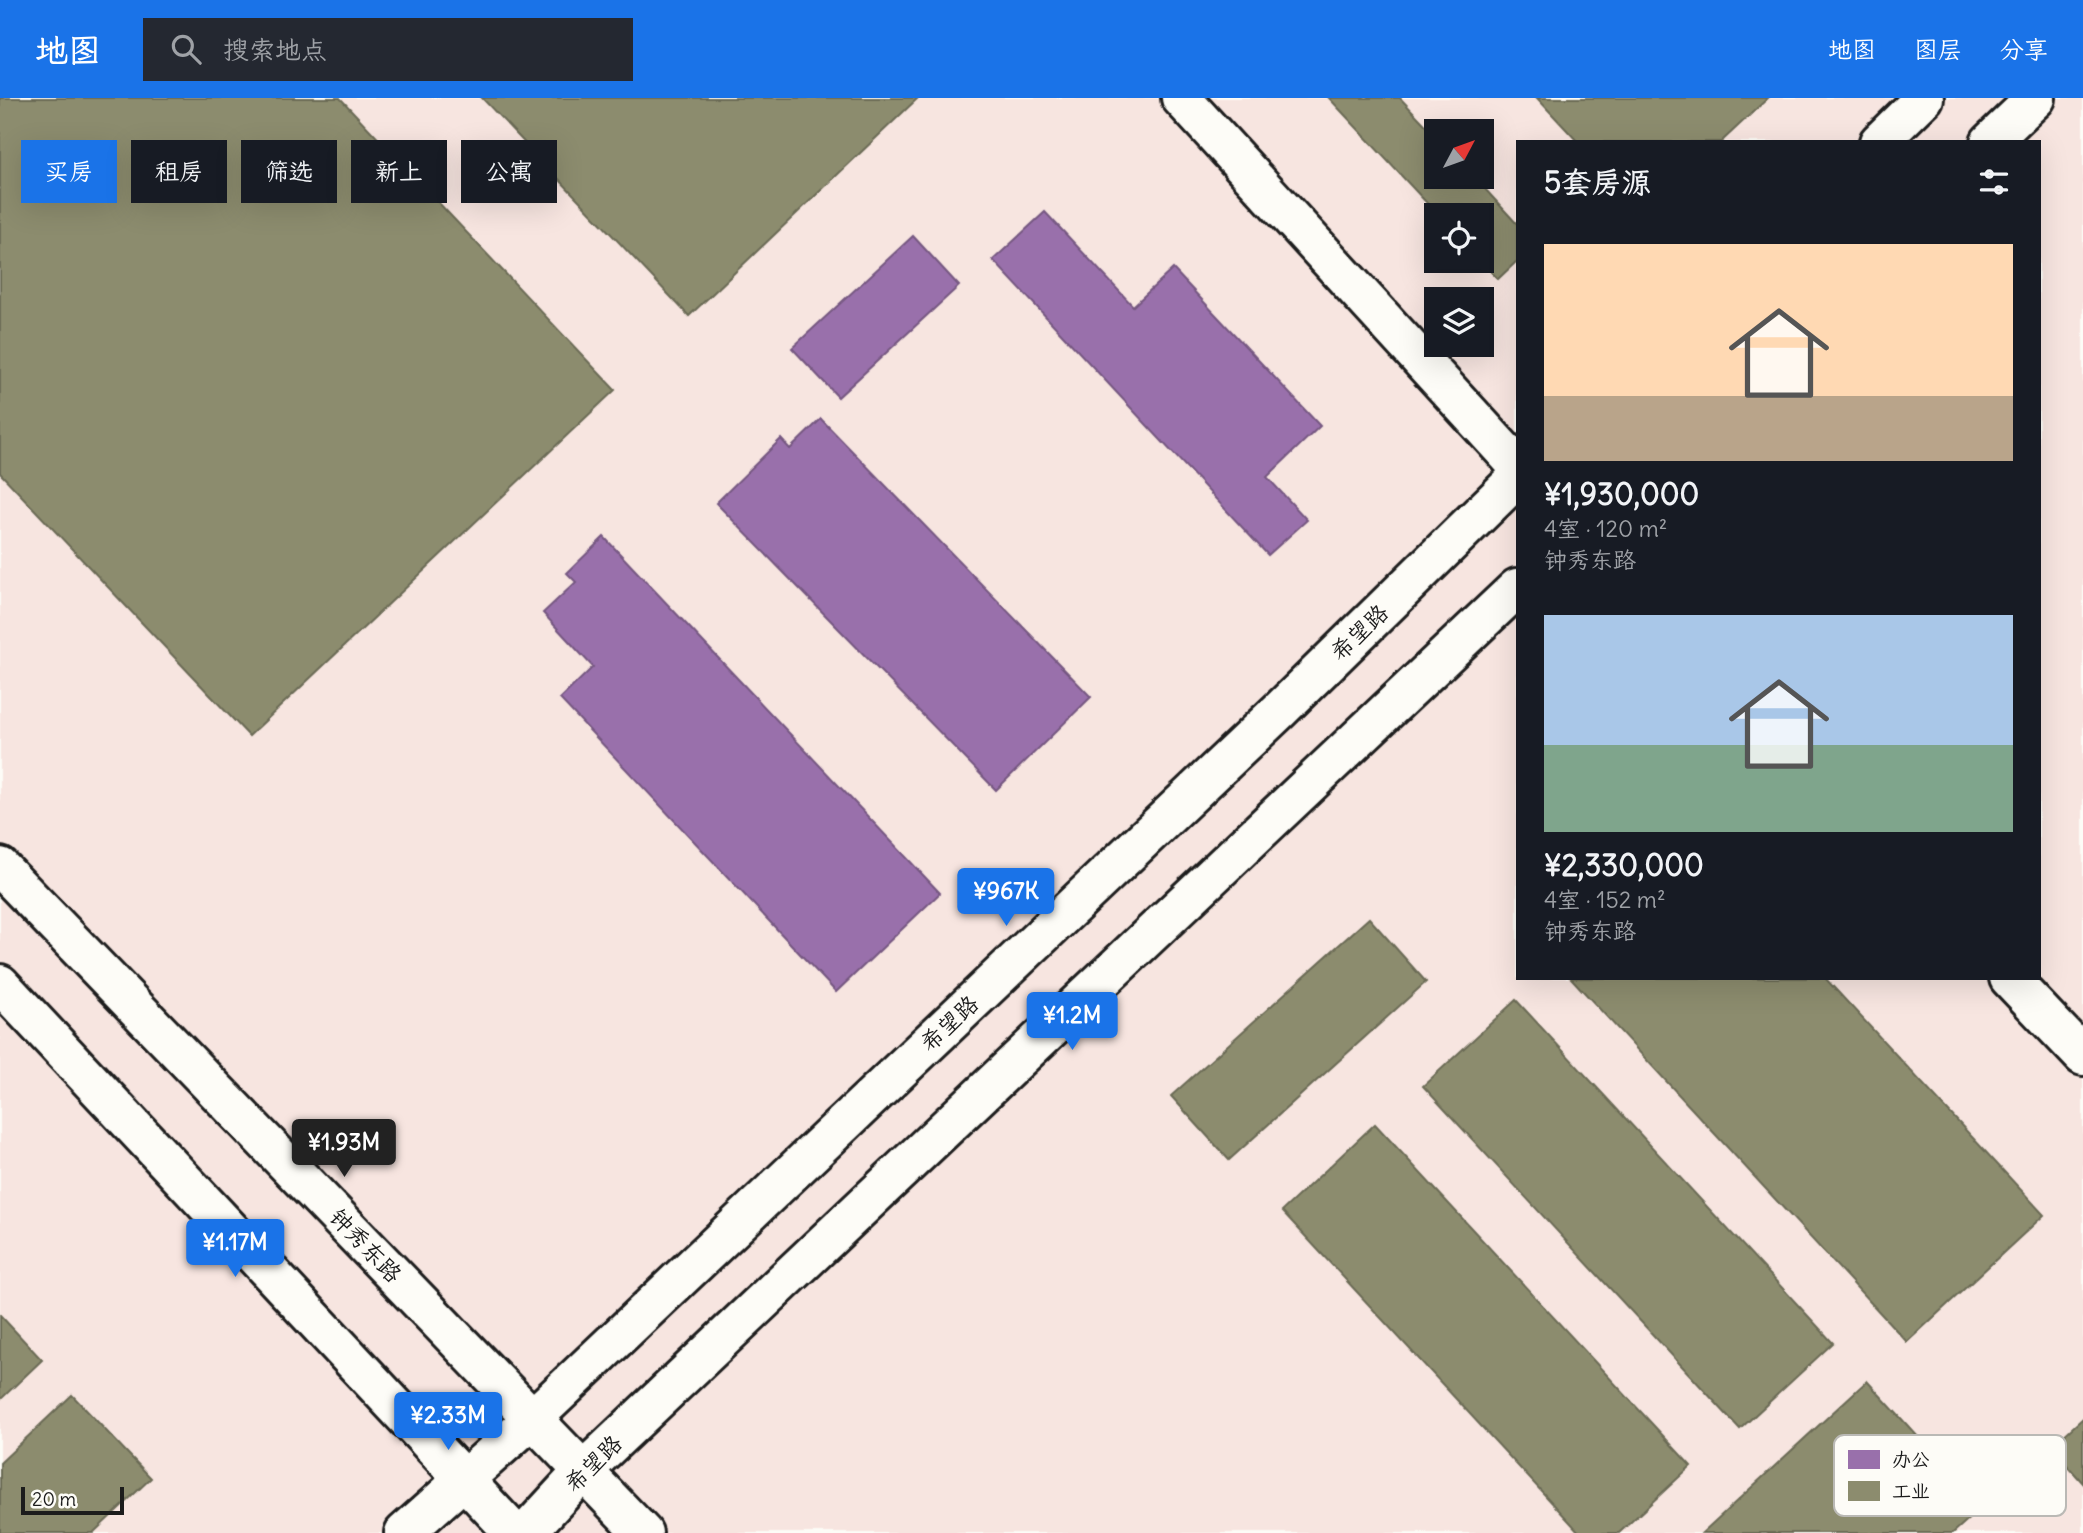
<!DOCTYPE html>
<html lang="zh">
<head>
<meta charset="utf-8">
<style>
  :root { --surface:#171b24; --page:#242831; --text:#f1f3f6; --muted:#9ea1a6; --accent:#1a73e8 }
  body { margin:0; font-family:Delius,"LXGW WenKai TC",sans-serif; background:var(--page); color:var(--text); height:100vh; display:flex; flex-direction:column; font-size:26px; white-space:nowrap }
  * { box-sizing:border-box; margin:0 }
  p { font-size:23px; color:var(--muted) }
  .icon { flex:none; width:38px; height:38px; fill:none; stroke:currentColor; stroke-width:2; stroke-linecap:round; stroke-linejoin:round }
  .map { position:relative; flex:1; overflow:hidden }
  .panel { position:absolute; left:1516px; top:42px; width:525px; height:840px; display:flex; flex-direction:column; background:var(--surface); border-radius:0px; box-shadow:0 7px 28px #0002 }
  .panel>* { flex:none }
  .hud { position:absolute; left:21px; top:42px; width:665px; height:63px; display:flex; gap:14px }
  .needle { width:46px; rotate:49deg }
  .fabs { position:absolute; left:1424px; top:21px; display:grid; gap:14px }
  .fabs a { display:grid; place-items:center; width:70px; height:70px; border-radius:0px; background:var(--surface); box-shadow:0 7px 28px #0002; font-size:35px }
  .scale { position:absolute; left:21px; bottom:18px; width:103px; box-sizing:border-box; padding-left:7px; border:4px solid #1c1c1c; border-top:0; font-size:19px; line-height:24px; white-space:nowrap; color:#1c1c1c; -webkit-text-stroke:5px #fdfcf7; paint-order:stroke }
  .price { position:absolute; translate:-50% -60px; padding:0 16px; border-radius:7px; background:var(--accent); color:#fff; font-size:23px; line-height:46px; filter:drop-shadow(0 2px 4px #0008) }
  .price::after { content:''; position:absolute; left:50%; top:42px; width:21px; height:16px; margin-left:-10px; background:inherit; clip-path:polygon(0 0,100% 0,50% 100%) }
  .price.active { background:#222; color:#fff }
  ul { padding:0; list-style:none }
  li { display:grid; align-content:center; gap:14px; height:371px; padding:0 28px }
  li span { display:grid; place-items:center; height:217px; border-radius:0px; color:#555 }
  li>.icon { margin-inline-start:auto }
  span .icon { width:126px; height:126px; fill:#fffc; stroke-width:1 }
  li b { font-size:30px }
  h2 { display:flex; justify-content:space-between; align-items:center; height:84px; padding:0 28px; font-size:30px }
  .tag { padding:0 24px; border-radius:0px; background:var(--surface); box-shadow:0 7px 28px #0002; font-size:24px; line-height:63px }
  .tag.active { background:var(--accent); color:#fff }
  header { display:flex; align-items:center; gap:42px; box-sizing:border-box; height:98px; padding:0 35px; background:var(--accent); color:#fff }
  header strong { font-size:33px }
  nav { display:flex; gap:38px; margin-inline-start:auto; font-size:24px }
  .search { width:490px; height:63px; background:var(--page); display:flex; align-items:center; gap:18px; box-sizing:border-box; padding:0 24px; border-radius:0px; color:var(--muted); font-size:26px }
  .map>svg:first-child { display:block }
  .built { fill:#f7e5e0; fill-rule:evenodd }
  .offices { fill:#9970ab; stroke:#745780; stroke-width:2 }
  .industry { fill:#8c8c6e; stroke:#6a6a55; stroke-width:2 }
  .lines { fill:none; stroke-linecap:round; stroke-linejoin:round }
  .street-casing { stroke:#1c1c1c; stroke-width:44 }
  .secondary-casing { stroke:#1c1c1c; stroke-width:44 }
  .street { stroke:#fdfcf7; stroke-width:38 }
  .secondary { stroke:#fdfcf7; stroke-width:38 }
  .labels { text-anchor:middle; dominant-baseline:central; stroke-width:7; stroke-linejoin:round; paint-order:stroke }
  .street-label { font-size:23px; fill:#1c1c1c; stroke:#fdfcf7 }
  .key { fill:#fdfcf7; stroke:#bab9b5; stroke-width:2 }
  .key-label { font-size:19px; fill:#1c1c1c }
</style>
</head>
<body>
<header>
<strong>地图</strong>
<div class="search"><svg class="icon" aria-label="search" viewBox="0 0 24 24"><circle cx="10" cy="10" r="6"/><path d="M15 15l6 6"/></svg>搜索地点</div>
<nav><a>地图</a><a>图层</a><a>分享</a></nav>
</header>
<div class="map">
<svg width="2083" height="1435" viewBox="0 0 2083 1435">
  <rect width="100%" height="100%" fill="#fdfcf7"/>
  <filter id="ink" filterUnits="userSpaceOnUse"><feTurbulence type="fractalNoise" baseFrequency=".0143" numOctaves="2"/><feDisplacementMap in="SourceGraphic" scale="14" xChannelSelector="R" yChannelSelector="G"/><feConvolveMatrix kernelMatrix="1 2 1 2 8 2 1 2 1" color-interpolation-filters="sRGB"/></filter>
  <g filter="url(#ink)">
    <path class="built" d="M0,0H2083V1435H0ZM1437,33H1482V79H1437ZM1517,44H2039V880H1517ZM1437,117H1482V163H1437ZM1437,201H1482V247H1437Z"/>
    <g class="offices">
      <polygon points="1045,114 1133,208 1173,171 1320,328 1267,379 1307,422 1268,457 993,162"/>
      <polygon points="913,138 959,188 838,299 792,250"/>
      <polygon points="821,321 1091,599 996,692 716,405 781,341 790,351"/>
      <polygon points="604,439 940,795 836,894 560,601 593,569 543,515 576,484 567,475"/>
    </g>
    <g class="industry">
      <polygon points="0,0 340,0 615,292 249,638 0,375"/>
      <polygon points="482,0 918,0 689,218"/>
      <polygon points="1329,0 1400,0 1437,39 1437,79 1474,79 1517,126 1517,163 1498,181 1481,163 1482,117 1438,117"/>
      <polygon points="1537,0 1768,0 1721,44 1578,44"/>
      <polygon points="1369,820 1426,884 1229,1062 1171,998"/>
      <polygon points="1571,880 1825,880 2044,1117 1907,1244"/>
      <polygon points="1516,902 1833,1245 1740,1331 1423,988"/>
      <polygon points="1375,1026 1691,1368 1619,1435 1580,1435 1282,1113"/>
      <polygon points="0,1217 42,1262 0,1302"/>
      <polygon points="1867,1283 1982,1409 1953,1435 1702,1435"/>
      <polygon points="72,1297 151,1380 93,1435 0,1435 0,1365"/>
      <polygon points="2083,1320 2083,1385 2051,1349"/>
    </g>
    <g class="lines">
      <defs>
        <g id="street">
          <polyline points="1181,0 1517,367"/>
          <polyline points="2009,880 2083,958"/>
        </g>
        <g id="secondary">
          <polyline points="1879,44 1924,0"/>
          <polyline points="1990,44 2036,0"/>
          <polyline points="0,769 643,1435"/>
          <polyline points="0,886 514,1435"/>
          <polyline points="404,1435 533,1320 1280,612 1517,380"/>
          <polyline points="526,1435 584,1372 1517,490"/>
        </g>
      </defs>
      <use href="#street" class="street-casing"/>
      <use href="#secondary" class="secondary-casing"/>
      <use href="#street" class="street"/>
      <use href="#secondary" class="secondary"/>
    </g>
  </g>
  <g class="labels">
    <g class="street-label">
      <text transform="translate(1359 534) rotate(-44)">希望路</text>
      <text transform="translate(949 925) rotate(-43)">希望路</text>
      <text transform="translate(366 1147) rotate(46)">钟秀东路</text>
      <text transform="translate(593 1365) rotate(-45)">希望路</text>
    </g>
  </g>
  <rect x="1834" y="1337" width="232" height="81" rx="10" class="key"/>
  <rect x="1848" y="1352" width="32" height="19" fill="#9970ab"/>
  <rect x="1848" y="1383" width="32" height="20" fill="#8c8c6e"/>
  <g class="key-label">
    <text x="1892" y="1368">办公</text>
    <text x="1892" y="1400">工业</text>
  </g>
</svg>
<div class="fabs">
<a><svg class="needle" viewBox="-14 -14 28 28"><path d="M0-13l5 13h-10z" fill="#e53935"/><path d="M0 13l5-13h-10z" fill="#9ea1a6"/></svg></a>
<a><svg class="icon" aria-label="locate" viewBox="0 0 24 24"><circle cx="12" cy="12" r="6"/><path d="M12 2v4M12 18v4M2 12h4M18 12h4"/></svg></a>
<a><svg class="icon" aria-label="layers" viewBox="0 0 24 24"><path d="M12 4l9 5-9 5-9-5zM3 14l9 5 9-5"/></svg></a>
</div>
<div class="scale">20 m</div>
<b class="price" style="left:1006px;top:830px">¥967K</b>
<b class="price" style="left:1072px;top:954px">¥1.2M</b>
<b class="price active" style="left:344px;top:1081px">¥1.93M</b>
<b class="price" style="left:235px;top:1181px">¥1.17M</b>
<b class="price" style="left:448px;top:1354px">¥2.33M</b>
<div class="hud">
<a class="tag active">买房</a>
<a class="tag">租房</a>
<a class="tag">筛选</a>
<a class="tag">新上</a>
<a class="tag">公寓</a>
</div>
<section class="panel">
<h2>5套房源<svg class="icon" aria-label="filters" viewBox="0 0 24 24"><path d="M4 7h16M4 17h16"/><circle cx="9" cy="7" r="2"/><circle cx="15" cy="17" r="2"/></svg></h2>
<ul>
<li><span style="background:linear-gradient(#ffd9b3 70%,#b9a48a 0)"><svg class="icon" aria-label="home" viewBox="0 0 24 24"><path d="M3 11l9-7 9 7M6 9v11h12V9"/></svg></span><div><b>¥1,930,000</b><p>4室 · 120 m²</p><p>钟秀东路</p></div></li>
<li><span style="background:linear-gradient(#a9c7e8 60%,#7fa58c 0)"><svg class="icon" aria-label="home" viewBox="0 0 24 24"><path d="M3 11l9-7 9 7M6 9v11h12V9"/></svg></span><div><b>¥2,330,000</b><p>4室 · 152 m²</p><p>钟秀东路</p></div></li>
</ul>
</section>
</div>
</body>
</html>
